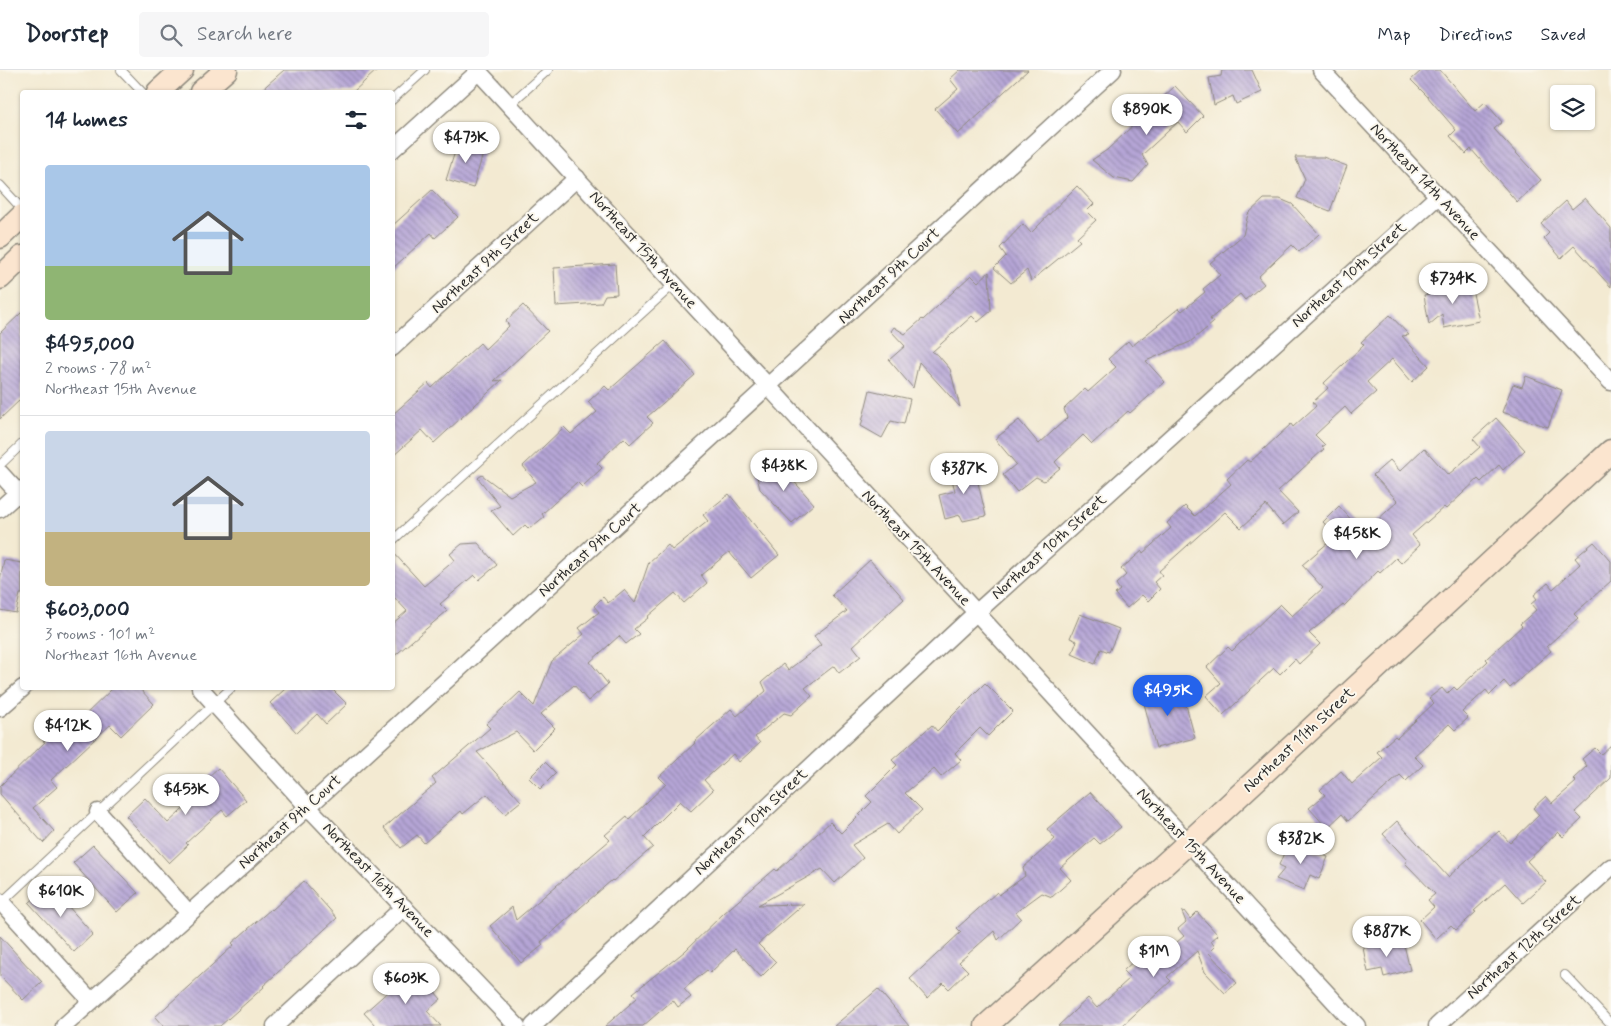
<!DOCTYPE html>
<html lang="en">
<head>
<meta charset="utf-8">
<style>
  :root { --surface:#fff; --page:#f6f6f7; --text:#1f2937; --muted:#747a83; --line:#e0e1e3; --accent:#2563eb }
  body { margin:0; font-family:Mynerve,sans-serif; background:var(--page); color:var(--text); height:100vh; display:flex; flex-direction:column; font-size:19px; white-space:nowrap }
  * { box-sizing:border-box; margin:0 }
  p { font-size:16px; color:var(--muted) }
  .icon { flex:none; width:28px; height:28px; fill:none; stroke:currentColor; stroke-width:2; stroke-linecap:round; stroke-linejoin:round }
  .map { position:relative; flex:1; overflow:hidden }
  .panel { position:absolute; left:20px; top:20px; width:375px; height:600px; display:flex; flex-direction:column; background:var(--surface); border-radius:5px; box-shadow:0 1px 4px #0004 }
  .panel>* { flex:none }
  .controls { position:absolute; left:1550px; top:15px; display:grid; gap:10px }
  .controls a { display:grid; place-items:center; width:45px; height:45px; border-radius:5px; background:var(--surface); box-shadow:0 1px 4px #0004; font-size:25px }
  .price { position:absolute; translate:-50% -42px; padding:0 11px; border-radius:18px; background:#fff; color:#222; font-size:16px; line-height:32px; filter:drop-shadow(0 1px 2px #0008) }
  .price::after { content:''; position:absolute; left:50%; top:30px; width:15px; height:11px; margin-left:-8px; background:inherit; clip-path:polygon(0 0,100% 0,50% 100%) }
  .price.current { background:var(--accent); color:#fff }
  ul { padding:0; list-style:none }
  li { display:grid; align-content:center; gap:10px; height:265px; padding:0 25px }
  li+li { border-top:1px solid var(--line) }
  li span { display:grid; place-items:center; height:155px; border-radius:5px; color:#555 }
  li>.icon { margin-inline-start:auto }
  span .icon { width:90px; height:90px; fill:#fffc; stroke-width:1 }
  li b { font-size:21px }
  h2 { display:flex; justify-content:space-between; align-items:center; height:60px; padding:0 25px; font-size:21px }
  header { display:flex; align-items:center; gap:30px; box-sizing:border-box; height:70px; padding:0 25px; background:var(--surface); border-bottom:1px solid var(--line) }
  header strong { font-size:24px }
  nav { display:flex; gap:28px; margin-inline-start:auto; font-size:18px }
  .search { width:350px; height:45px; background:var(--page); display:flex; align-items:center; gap:12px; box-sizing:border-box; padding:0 18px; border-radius:5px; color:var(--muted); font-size:19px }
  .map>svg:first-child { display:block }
  .building { fill:url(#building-back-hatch) }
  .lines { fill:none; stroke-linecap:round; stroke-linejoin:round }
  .lane-casing { stroke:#8f8a7e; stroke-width:10 }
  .street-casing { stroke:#8f8a7e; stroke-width:19 }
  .secondary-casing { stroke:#8f8a7e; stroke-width:25 }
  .lane { stroke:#fff; stroke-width:8 }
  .street { stroke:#fff; stroke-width:16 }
  .secondary { stroke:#fbe5cf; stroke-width:22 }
  .labels { text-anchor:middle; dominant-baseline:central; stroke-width:4; stroke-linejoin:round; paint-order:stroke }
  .street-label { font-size:16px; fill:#2b2b2b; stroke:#fbf7ec }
</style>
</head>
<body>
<header>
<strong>Doorstep</strong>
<div class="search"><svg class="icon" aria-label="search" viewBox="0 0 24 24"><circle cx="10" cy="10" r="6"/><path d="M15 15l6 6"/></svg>Search here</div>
<nav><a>Map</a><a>Directions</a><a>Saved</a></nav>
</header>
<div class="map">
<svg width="1611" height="956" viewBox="0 0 1611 956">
  <defs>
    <pattern id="building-back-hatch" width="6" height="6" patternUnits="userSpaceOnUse" patternTransform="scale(1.25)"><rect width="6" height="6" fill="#b5a5d6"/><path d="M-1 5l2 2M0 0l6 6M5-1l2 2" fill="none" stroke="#9387ae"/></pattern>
  </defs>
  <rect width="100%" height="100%" fill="#fbf7ec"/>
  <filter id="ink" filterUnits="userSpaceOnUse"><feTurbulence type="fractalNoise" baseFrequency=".02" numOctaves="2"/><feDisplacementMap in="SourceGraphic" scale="10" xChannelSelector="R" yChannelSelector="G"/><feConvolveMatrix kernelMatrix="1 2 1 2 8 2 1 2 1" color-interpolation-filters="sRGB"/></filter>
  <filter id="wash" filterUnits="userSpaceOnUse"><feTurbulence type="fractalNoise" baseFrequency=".0096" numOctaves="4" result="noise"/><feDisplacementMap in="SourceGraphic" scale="20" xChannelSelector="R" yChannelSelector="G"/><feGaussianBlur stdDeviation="1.12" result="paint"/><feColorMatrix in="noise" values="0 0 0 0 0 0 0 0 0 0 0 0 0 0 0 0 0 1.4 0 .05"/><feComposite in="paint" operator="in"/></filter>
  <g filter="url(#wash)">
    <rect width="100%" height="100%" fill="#f3ead2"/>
    <g id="blocks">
      <g class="building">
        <polygon points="284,0 377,0 353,22 259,22"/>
        <polygon points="960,0 1028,0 958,64 935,39 958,19 950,9"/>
        <polygon points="1222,0 1252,0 1262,22 1236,34 1233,26 1214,35 1209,8 1221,6"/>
        <polygon points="1422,0 1440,0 1475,41 1485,32 1502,52 1494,59 1541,110 1517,132 1471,79 1466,84 1450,66 1456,60 1427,26 1411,10"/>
        <polygon points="1175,16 1203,46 1187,62 1178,52 1142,85 1148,95 1133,112 1114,108 1092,90 1107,80"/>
        <polygon points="459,69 485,77 473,118 446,110"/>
        <polygon points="1295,87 1323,87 1347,96 1330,141 1297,128 1305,109"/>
        <polygon points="1077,116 1094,134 1087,141 1096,150 1077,168 1080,171 1031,211 1027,200 1011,213 994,198 1006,186 1000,178 1023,154 1031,163"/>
        <polygon points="432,120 458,147 435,168 431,163 392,199 392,156"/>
        <polygon points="1585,128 1611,158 1611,217 1574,176 1561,188 1544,168 1549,163 1541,154 1566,131 1572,139"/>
        <polygon points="1264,129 1280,129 1292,134 1319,164 1299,182 1292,175 1258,207 1264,214 1245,230 1240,224 1210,249 1213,253 1190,272 1146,291 1165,312 1130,343 1128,341 1092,374 1083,365 1055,392 1060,398 1044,411 1036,407 1017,422 1003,405 1016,394 995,369 1019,350 1039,374 1067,348 1064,339 1085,319 1088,322 1116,297 1108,289 1128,271 1132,276 1179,238 1182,241 1205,222 1203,219 1220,205 1210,193 1243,165 1248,144"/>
        <polygon points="615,194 617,224 605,225 601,233 556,236 554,198"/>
        <polygon points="989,202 991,241 978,252 972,246 932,282 938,285 950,299 960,337 919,292 913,318 889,290 905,276 891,261 894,257 905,264 922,249 923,250 971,205 978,212"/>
        <polygon points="1470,210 1479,251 1444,258 1442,244 1429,255 1424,225 1438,222 1437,218"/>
        <polygon points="523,235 548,261 494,311 502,310 434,373 422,360 392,387 392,345 428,313 432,318 480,273 485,279 509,256 506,251"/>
        <polygon points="22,242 22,328 0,349 0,263"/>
        <polygon points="1390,245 1409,265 1402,266 1429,296 1412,312 1392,289 1367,312 1376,322 1351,344 1345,337 1315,365 1325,375 1322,377 1324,379 1278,421 1298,442 1283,455 1266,435 1241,458 1225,442 1159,501 1162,505 1154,512 1160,519 1148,531 1142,525 1127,538 1115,524 1120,520 1116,514 1126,505 1121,499 1142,481 1143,483 1171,458 1167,453 1185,436 1195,446 1231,414 1227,409 1247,390 1250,392 1291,354 1293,357 1316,336 1313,332 1328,318 1324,313 1364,275 1361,272"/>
        <polygon points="665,271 695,305 647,347 653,353 630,374 624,368 597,393 602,398 582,417 577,412 542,444 544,447 529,459 525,455 513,466 491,440 500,436 478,408 482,405 510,426 536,412 523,396 564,357 571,364 597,342 588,332 605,316 609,320"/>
        <polygon points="1526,306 1562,320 1548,357 1502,342 1513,314 1522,317"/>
        <polygon points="870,320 910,329 904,354 891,351 882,368 861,356"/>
        <polygon points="1496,348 1525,380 1503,400 1499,395 1481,412 1478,409 1446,439 1444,437 1412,465 1420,475 1401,493 1396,488 1380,503 1378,501 1344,536 1343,535 1309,563 1320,574 1299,594 1295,589 1280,604 1274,598 1223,645 1206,626 1221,613 1207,597 1228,577 1232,581 1280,534 1292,546 1323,518 1302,495 1336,466 1323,452 1339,436 1363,463 1398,431 1373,405 1390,390 1400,401 1424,378 1448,405 1480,377 1473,369"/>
        <polygon points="775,390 814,434 792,453 760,419 757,407"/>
        <polygon points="973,392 986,446 963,451 960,445 945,449 939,425 955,421 949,398"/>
        <polygon points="729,424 779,485 751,508 729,482 701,505 707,513 684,533 675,523 647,547 648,548 634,559 639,564 626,574 619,566 590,592 608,614 588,631 574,615 541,644 555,658 533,680 516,662 477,682 521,731 505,744 487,724 463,744 461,741 424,773 417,765 401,778 384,758 436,713 432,708 490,658 486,654 520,622 534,636 552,591 584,564 579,558 599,542 594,536 603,527 608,533 624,520 635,533 649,492 668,475 672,480 708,451 703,445"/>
        <polygon points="1594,472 1611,491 1611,511 1574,544 1578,548 1547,576 1551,581 1510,618 1504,611 1490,625 1486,620 1462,642 1468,648 1455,660 1449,654 1414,686 1423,695 1406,711 1400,705 1348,751 1342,744 1327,758 1309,738 1325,725 1320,720 1341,701 1352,714 1382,687 1377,682 1395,666 1397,668 1434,633 1429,628 1442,618 1447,624 1454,617 1457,620 1488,591 1486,589 1522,556 1520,554 1536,540 1531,534 1537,529 1534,525 1548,513 1553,519 1580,494 1575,488"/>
        <polygon points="478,473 497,495 479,510 474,505 440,534 447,541 392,588 392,554 407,541 392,525 392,481 424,516 455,490 450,484 462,474"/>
        <polygon points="4,490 22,493 22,524 20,524 16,543 0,540 0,510"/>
        <polygon points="870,490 904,529 853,576 861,586 839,603 834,596 805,618 812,626 791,645 784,643 755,667 760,673 739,692 733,684 704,710 713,720 691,741 680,731 644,767 653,777 613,811 612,810 541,872 543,875 521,893 490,856 512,837 516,850 610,770 605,765 627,746 629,749 666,714 659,707 695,673 694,672 731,639 737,646 766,621 762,612 783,594 788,600 821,575 814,566 847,541 832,525"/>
        <polygon points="1080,544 1119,559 1109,582 1101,579 1095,594 1072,584 1077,571 1070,568"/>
        <polygon points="985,613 1013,641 988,666 980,658 955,683 961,690 941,707 934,699 905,723 922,740 897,764 888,754 852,775 863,788 835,813 822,799 758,835 804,834 758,874 776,892 761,907 735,879 710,903 707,900 684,919 691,927 678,937 673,930 643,956 605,956 637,928 633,923 685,881 724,843 775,799 777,801 830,752 841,763 872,732 866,726 897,695 892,690 932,655 937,661"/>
        <polygon points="1176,615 1183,624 1195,668 1156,678 1142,626"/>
        <polygon points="113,618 139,618 154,634 121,666 110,655 51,710 57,717 33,738 54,761 43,773 0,724 0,716 45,672 43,671 74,642 81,649"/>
        <polygon points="286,618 331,618 347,634 326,654 317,644 297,663 270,633"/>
        <polygon points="1611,675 1611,708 1575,742 1582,749 1563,767 1558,762 1527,791 1546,812 1523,833 1505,813 1474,841 1476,842 1456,860 1451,855 1436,869 1420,850 1434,837 1428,830 1435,824 1405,793 1407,790 1383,764 1397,751 1448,807 1499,761 1510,773 1539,745 1533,738 1546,726 1552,733 1576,712 1573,709 1587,696 1582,689 1595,678 1601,684"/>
        <polygon points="545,692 556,703 540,719 529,708"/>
        <polygon points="218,698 246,730 227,746 222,740 186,773 188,775 169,793 126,746 145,728 168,753 203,721 198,716"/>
        <polygon points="1090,722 1121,757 1100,774 1094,768 1060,798 1071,810 1052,827 1042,823 1016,842 1021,848 998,870 994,861 959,892 968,901 949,919 943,913 927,928 910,909 961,862 957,858 997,822 999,825 1025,806 1023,798 1055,769 1047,759"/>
        <polygon points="1289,771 1328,787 1319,809 1310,805 1304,820 1276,809 1285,798 1279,795"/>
        <polygon points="93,775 138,823 117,842 73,793"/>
        <polygon points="304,811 337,848 263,916 264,917 220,956 163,956 155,947 234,875 232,873 271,839 272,840"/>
        <polygon points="49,815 93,864 74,882 29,833"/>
        <polygon points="1184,841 1190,849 1197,842 1218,865 1211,871 1215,877 1209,883 1237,913 1225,923 1205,902 1197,881 1167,907 1171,911 1122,956 1058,956 1088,928 1097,938 1130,908 1123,901 1144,881 1154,892 1184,866 1178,859 1186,852 1182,842"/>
        <polygon points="0,866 42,912 23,930 0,906"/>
        <polygon points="1402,866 1410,900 1384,907 1382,899 1368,902 1363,878 1392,871 1392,875"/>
        <polygon points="417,901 441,929 427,941 441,956 376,956 364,943 400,911 403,914"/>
        <polygon points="878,919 909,956 834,956"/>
      </g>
    </g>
  </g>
  <g filter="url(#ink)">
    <use href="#blocks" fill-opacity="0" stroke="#8f8a7e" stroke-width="1"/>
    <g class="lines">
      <defs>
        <g id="lane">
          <polyline points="121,0 142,22"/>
          <polyline points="392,30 425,0"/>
          <polyline points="509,35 548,0"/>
          <polyline points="0,115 22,139"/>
          <polyline points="0,395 22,374"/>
          <polyline points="392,471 674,214"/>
          <polyline points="1,833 231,618"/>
          <polyline points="1565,905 1611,954"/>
        </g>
        <g id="street">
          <polyline points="477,0 1357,956"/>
          <polyline points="1321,0 1611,312"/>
          <polyline points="392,80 478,2"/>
          <polyline points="392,278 577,108"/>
          <polyline points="0,403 22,427"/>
          <polyline points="0,439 22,419"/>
          <polyline points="200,618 308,737 517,956"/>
          <polyline points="0,638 23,618"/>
          <polyline points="98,742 189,843"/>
          <polyline points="1,832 91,931"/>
          <polyline points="64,956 308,737 1113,0"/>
          <polyline points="275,956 404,837"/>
          <polyline points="533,956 966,552 1438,126"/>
          <polyline points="1437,956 1611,797"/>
        </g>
        <g id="secondary">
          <polyline points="158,22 182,0"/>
          <polyline points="201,22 226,0"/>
          <polyline points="0,167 22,146"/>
          <polyline points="0,208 22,187"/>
          <polyline points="986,956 1189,772 1611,381"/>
        </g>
      </defs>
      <use href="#lane" class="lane-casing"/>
      <use href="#street" class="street-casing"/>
      <use href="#secondary" class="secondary-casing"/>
      <use href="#lane" class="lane"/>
      <use href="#street" class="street"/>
      <use href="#secondary" class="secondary"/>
    </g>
  </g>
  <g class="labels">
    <g class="street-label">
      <text transform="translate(1425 112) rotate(47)">Northeast 14th Avenue</text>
      <text transform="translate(643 180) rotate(48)">Northeast 15th Avenue</text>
      <text transform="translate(485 193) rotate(-43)">Northeast 9th Street</text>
      <text transform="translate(1349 205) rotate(-42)">Northeast 10th Street</text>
      <text transform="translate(889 206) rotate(-43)">Northeast 9th Court</text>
      <text transform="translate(1049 477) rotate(-42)">Northeast 10th Street</text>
      <text transform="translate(916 478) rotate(47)">Northeast 15th Avenue</text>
      <text transform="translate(590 480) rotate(-42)">Northeast 9th Court</text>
      <text transform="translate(1299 670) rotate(-43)">Northeast 11th Street</text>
      <text transform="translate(290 752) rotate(-42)">Northeast 9th Court</text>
      <text transform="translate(751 752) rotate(-43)">Northeast 10th Street</text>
      <text transform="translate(1191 776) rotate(47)">Northeast 15th Avenue</text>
      <text transform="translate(378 810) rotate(46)">Northeast 16th Avenue</text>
      <text transform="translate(1524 877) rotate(-42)">Northeast 12th Street</text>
    </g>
  </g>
</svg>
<div class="controls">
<a><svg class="icon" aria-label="layers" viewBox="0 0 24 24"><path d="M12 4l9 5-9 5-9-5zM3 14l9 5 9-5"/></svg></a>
</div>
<b class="price" style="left:1147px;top:66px">$890K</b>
<b class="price" style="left:466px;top:94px">$473K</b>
<b class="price" style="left:1453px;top:235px">$734K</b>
<b class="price" style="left:784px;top:422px">$438K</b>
<b class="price" style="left:964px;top:425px">$387K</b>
<b class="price" style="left:1357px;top:490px">$458K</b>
<b class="price current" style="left:1168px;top:647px">$495K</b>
<b class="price" style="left:68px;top:682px">$412K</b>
<b class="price" style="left:186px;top:746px">$453K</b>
<b class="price" style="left:1301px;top:795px">$382K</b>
<b class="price" style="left:61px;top:848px">$610K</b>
<b class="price" style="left:1387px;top:888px">$887K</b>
<b class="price" style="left:1154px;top:908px">$1M</b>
<b class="price" style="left:406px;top:935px">$603K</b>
<section class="panel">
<h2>14 homes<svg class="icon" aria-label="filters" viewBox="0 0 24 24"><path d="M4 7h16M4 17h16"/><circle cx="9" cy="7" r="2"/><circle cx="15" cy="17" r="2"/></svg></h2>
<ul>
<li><span style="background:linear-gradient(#a9c7e8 65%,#8fb573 0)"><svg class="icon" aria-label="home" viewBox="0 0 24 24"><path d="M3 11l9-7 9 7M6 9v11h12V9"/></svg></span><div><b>$495,000</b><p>2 rooms · 78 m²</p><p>Northeast 15th Avenue</p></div></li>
<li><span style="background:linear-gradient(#c9d6e8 65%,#c2b280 0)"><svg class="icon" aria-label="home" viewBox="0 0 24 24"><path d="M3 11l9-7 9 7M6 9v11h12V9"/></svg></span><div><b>$603,000</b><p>3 rooms · 101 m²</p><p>Northeast 16th Avenue</p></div></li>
</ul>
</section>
</div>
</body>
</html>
